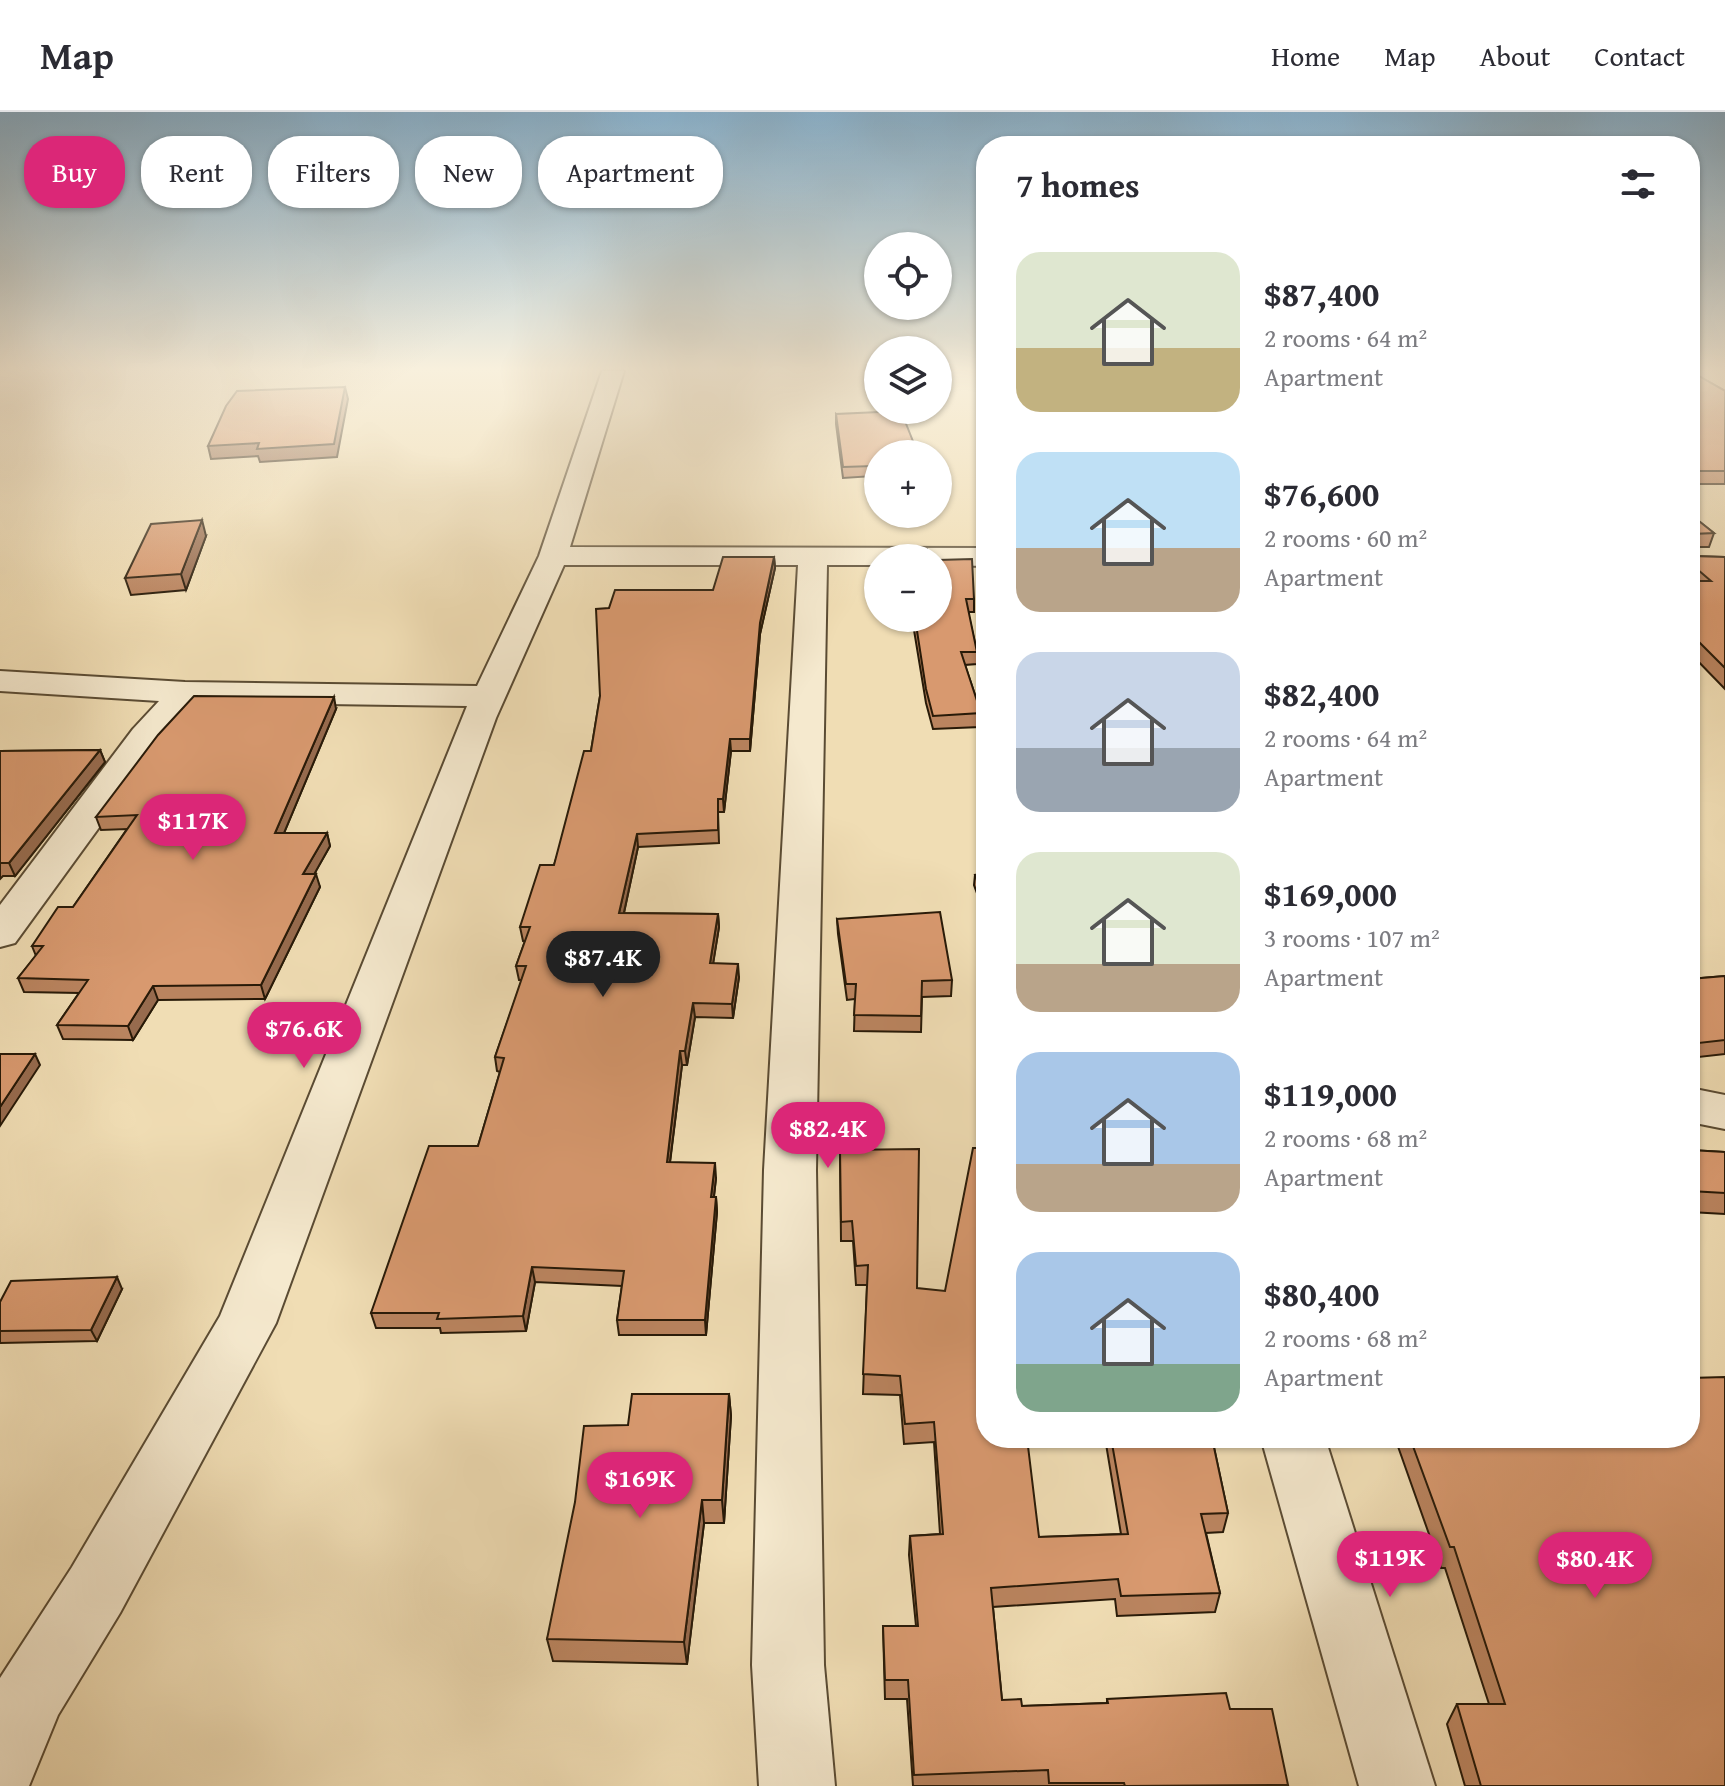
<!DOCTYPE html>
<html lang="en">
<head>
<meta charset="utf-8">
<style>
  :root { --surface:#fff; --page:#f2f2f3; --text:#2b2b33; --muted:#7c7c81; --line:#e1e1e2; --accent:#db2777 }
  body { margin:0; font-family:"Gentium Book Plus",serif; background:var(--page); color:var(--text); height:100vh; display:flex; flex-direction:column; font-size:30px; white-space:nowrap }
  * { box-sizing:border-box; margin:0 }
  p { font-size:26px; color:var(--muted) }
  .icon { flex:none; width:44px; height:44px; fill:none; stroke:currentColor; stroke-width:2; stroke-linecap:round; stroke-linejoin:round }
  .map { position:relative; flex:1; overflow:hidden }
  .drawer { position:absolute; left:976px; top:24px; width:724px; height:1312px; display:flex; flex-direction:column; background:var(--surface); border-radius:32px; box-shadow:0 2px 6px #0004 }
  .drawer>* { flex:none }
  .top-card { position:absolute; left:24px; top:24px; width:760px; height:72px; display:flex; gap:16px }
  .controls { position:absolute; left:864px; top:120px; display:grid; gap:16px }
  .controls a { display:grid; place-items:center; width:88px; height:88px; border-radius:50%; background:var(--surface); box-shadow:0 2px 6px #0004; font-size:40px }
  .price { position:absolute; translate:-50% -68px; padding:0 18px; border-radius:28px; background:var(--accent); color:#fff; font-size:26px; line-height:52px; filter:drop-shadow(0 2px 4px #0008) }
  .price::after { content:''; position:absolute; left:50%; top:48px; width:24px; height:18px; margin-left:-12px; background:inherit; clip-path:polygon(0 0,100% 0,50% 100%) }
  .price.selected { background:#222; color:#fff }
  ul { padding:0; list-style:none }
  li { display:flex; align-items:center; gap:24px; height:200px; padding:0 40px }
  li span { display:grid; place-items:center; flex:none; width:224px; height:160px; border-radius:24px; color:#555 }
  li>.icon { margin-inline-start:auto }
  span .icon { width:96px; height:96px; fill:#fffc; stroke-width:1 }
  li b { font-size:34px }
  h2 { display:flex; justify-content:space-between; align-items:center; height:96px; padding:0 40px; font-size:34px }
  .pill { padding:0 28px; border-radius:32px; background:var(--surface); box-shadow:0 2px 6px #0004; font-size:28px; line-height:72px }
  .pill.selected { background:var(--accent); color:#fff }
  header { display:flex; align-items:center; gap:48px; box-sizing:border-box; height:112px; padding:0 40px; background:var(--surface); border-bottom:2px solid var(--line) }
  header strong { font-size:38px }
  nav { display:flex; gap:44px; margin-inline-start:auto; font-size:28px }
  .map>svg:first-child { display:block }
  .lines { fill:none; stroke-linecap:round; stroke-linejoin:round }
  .street-casing { stroke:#5a4b33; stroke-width:4 }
  .street { fill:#f5e9ce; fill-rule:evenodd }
  .wall { fill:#ba845f; stroke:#281a08; stroke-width:2 }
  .shaded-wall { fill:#976b4e; stroke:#281a08; stroke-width:2 }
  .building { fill:#d8996f; stroke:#281a08; stroke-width:2 }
</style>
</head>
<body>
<header>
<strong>Map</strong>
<nav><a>Home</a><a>Map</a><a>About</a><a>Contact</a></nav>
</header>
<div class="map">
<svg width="1725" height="1674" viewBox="0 0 1725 1674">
  <rect width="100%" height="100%" fill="#f0ddb4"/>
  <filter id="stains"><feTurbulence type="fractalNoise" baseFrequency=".0025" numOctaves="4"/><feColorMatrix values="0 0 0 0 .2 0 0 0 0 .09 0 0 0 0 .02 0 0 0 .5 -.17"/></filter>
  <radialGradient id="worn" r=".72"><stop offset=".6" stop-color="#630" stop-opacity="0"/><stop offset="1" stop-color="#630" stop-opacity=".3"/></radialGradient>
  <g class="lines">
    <defs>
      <g id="street">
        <polygon points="602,259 624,259 570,435 986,436 986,454 938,453 938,446 878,446 878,453 827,453 816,1058 824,1553 835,1674 759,1674 752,1553 764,1058 798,453 564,453 496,606 276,1211 120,1501 58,1603 29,1674 0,1674 0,1566 72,1455 220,1204 467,594 194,590 159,633 15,831 0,835 0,793 133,617 159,589 0,579 0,559 185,570 477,574 539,444"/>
        <polygon points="1690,976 1725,983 1725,1017 1690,1010"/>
        <polygon points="1261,1326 1325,1326 1435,1674 1359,1674"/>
      </g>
    </defs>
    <use href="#street" class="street-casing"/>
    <use href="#street" class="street"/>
  </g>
  <g class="wall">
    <polygon points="1690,259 1725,279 1725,372 1690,372"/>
    <polygon points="836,302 878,342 878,367 873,367 873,364 843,366 836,312"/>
    <polygon points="1690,402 1714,421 1709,435 1692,435 1693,444 1725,445 1725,577 1690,541"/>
    <polygon points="206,424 186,478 131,483 125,466"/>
    <polygon points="774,445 775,456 760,522 750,639 731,639 724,700 718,700 719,731 638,735 624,801 718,802 719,815 713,851 739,865 733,906 695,905 687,953 682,953 670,1051 716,1066 714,1085 716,1085 717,1100 706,1223 619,1223 617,1208 622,1174 535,1170 526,1219 441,1221 440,1216 376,1216 371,1201 478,1034 500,960 497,959 495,945 522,868 519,868 516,854 525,829 523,829 520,815 554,753 591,639 600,584 609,496 713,478"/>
    <polygon points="938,448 974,487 974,500 968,500 977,540 977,552 965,553 981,601 980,615 933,617 926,591 912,506 938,506"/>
    <polygon points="336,597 284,721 327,721 330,734 314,762 320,775 265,887 158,888 133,928 63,927 57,913 79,881 24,880 18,866 36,844 32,834 73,795 127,717 101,718 96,705"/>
    <polygon points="100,638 105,650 15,764 3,764 0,767 0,639"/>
    <polygon points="986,762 986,806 974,773 975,763"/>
    <polygon points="837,807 952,868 951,884 922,885 921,920 854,919 855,887 847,888 838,822"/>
    <polygon points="1725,864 1725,942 1690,946 1690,867"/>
    <polygon points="840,1038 917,1176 1039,1425 1121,1422 1105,1326 1212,1326 1228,1401 1223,1420 1206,1421 1220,1481 1215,1500 1117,1504 1115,1487 993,1495 1002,1588 1022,1594 1107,1591 1107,1587 1230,1597 1288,1674 913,1674 907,1587 885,1587 883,1514 916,1514 909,1443 910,1424 940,1422 934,1330 904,1332 900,1283 863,1282 867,1173 856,1173 853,1129 841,1129"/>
    <polygon points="1690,1038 1725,1040 1725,1102 1690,1100"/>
    <polygon points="122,1177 97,1229 0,1231 0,1190"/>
    <polygon points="729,1282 731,1304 724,1411 704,1411 687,1552 553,1549 547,1527 628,1313"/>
    <polygon points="1395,1326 1690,1326 1725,1674 1465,1674 1447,1612 1457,1592 1489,1592 1445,1456 1441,1456"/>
  </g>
  <g class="shaded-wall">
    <polygon points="345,275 348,287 337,345 260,350 258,344 211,347 208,334"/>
    <polygon points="202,408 206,424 186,478 181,462"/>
    <polygon points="774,445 775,456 760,522 750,639 750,627 760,511"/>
    <polygon points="334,585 336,597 279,733 275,721"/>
    <polygon points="730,627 731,639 724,700 723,687"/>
    <polygon points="100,638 105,650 15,764 9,751"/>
    <polygon points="327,721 330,734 307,775 303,762"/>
    <polygon points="637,722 638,735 621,814 619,801"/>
    <polygon points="316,762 320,775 265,887 261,873"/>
    <polygon points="718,802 719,815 711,865 710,851"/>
    <polygon points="738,852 739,865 733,906 732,892"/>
    <polygon points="153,874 158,888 133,928 128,914"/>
    <polygon points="693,891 695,905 687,953 685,939"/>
    <polygon points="680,939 682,953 668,1065 667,1050"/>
    <polygon points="35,942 40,953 0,1014 0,995"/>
    <polygon points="715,1051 716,1066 712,1100 711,1085"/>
    <polygon points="716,1085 717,1100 706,1223 705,1208"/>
    <polygon points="532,1155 535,1170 526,1219 523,1204"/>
    <polygon points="117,1165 122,1177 97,1229 91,1218"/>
    <polygon points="729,1282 731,1304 724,1411 722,1388"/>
    <polygon points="702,1388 704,1411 687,1552 684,1530"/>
  </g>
  <g class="building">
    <polygon points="1690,259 1725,279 1725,359 1690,359"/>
    <polygon points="345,275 334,332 257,337 259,331 208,334 226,294 237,279"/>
    <polygon points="901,299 918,342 878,342 878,356 873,356 873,354 843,355 836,302"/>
    <polygon points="1690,402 1714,421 1692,422 1693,444 1725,445 1725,556 1690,521 1690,469 1711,469 1690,451"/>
    <polygon points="202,408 181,462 125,466 151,412"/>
    <polygon points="908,437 927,437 930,446 905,446 904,438"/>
    <polygon points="723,445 774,445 760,511 750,627 730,627 723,687 718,687 718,718 637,722 619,801 718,802 710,851 738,852 732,892 693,891 685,939 680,939 667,1050 715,1051 711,1085 716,1085 705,1208 617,1208 624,1159 532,1155 523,1204 437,1207 439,1201 371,1201 429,1034 478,1034 504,946 495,945 526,854 516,854 530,815 520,815 540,753 554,753 584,639 591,639 600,584 596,497 609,496 615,478 713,478"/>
    <polygon points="972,447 974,487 966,487 977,540 961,540 981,601 933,604 926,577 915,506 938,506 938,448"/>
    <polygon points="194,584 334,585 275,721 327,721 303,762 316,762 261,873 153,874 128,914 57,913 88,868 18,866 43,834 32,834 58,795 73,795 137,703 96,705 158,623"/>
    <polygon points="100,638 9,751 0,751 0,639"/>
    <polygon points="986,762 986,794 975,763"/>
    <polygon points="940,800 952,868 922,869 921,904 854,903 856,872 846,872 837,807"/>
    <polygon points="1725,864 1725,928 1690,932 1690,867"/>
    <polygon points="0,942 35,942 0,995"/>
    <polygon points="973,1036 986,1036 986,1326 1027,1326 1039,1425 1128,1422 1111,1326 1212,1326 1228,1401 1201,1402 1220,1481 1121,1484 1118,1467 991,1476 1002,1588 1021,1587 1022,1594 1108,1591 1107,1587 1226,1581 1230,1597 1272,1597 1288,1673 1125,1674 1124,1671 1049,1671 1048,1658 914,1663 908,1568 885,1568 883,1514 918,1514 910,1424 943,1422 934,1310 905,1312 900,1264 863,1262 868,1153 856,1154 852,1109 841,1110 840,1038 919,1037 917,1176 945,1179"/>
    <polygon points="1690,1038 1725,1040 1725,1081 1690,1079"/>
    <polygon points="117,1165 91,1218 0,1219 0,1190 11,1169"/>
    <polygon points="1725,1265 1725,1674 1481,1674 1457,1592 1505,1592 1454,1435 1450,1435 1410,1326 1690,1326 1690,1266"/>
    <polygon points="632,1282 729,1282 722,1388 702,1388 684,1530 547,1527 575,1390 584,1314 628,1313"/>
  </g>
  <linearGradient id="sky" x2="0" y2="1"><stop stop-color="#8ab6d4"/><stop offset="0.52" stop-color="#f8f0dd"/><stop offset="1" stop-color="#f8f0dd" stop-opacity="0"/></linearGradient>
  <rect width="1725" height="494" fill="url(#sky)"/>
  <rect width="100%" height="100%" filter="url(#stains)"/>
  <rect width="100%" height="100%" fill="url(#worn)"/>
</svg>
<div class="controls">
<a><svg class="icon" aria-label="locate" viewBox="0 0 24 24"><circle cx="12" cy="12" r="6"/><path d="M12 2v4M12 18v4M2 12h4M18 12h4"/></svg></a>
<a><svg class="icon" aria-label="layers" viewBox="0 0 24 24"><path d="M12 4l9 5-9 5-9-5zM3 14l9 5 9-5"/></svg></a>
<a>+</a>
<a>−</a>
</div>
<b class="price" style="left:193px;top:750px">$117K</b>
<b class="price selected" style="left:603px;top:887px">$87.4K</b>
<b class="price" style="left:304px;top:958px">$76.6K</b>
<b class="price" style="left:828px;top:1058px">$82.4K</b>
<b class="price" style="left:640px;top:1408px">$169K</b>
<b class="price" style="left:1390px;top:1487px">$119K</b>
<b class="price" style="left:1595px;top:1488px">$80.4K</b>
<div class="top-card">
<a class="pill selected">Buy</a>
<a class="pill">Rent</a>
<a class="pill">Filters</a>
<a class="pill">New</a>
<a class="pill">Apartment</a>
</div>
<section class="drawer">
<h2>7 homes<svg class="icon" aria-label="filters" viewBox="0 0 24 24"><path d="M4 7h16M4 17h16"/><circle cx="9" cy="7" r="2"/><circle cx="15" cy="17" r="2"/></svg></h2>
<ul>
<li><span style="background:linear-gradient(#dfe7d0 60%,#c2b280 0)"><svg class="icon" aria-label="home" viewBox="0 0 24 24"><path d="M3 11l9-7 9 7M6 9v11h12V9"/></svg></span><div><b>$87,400</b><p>2 rooms · 64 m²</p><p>Apartment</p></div></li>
<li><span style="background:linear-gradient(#bfe0f5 60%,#b9a48a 0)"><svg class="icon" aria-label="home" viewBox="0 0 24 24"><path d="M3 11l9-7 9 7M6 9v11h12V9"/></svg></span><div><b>$76,600</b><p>2 rooms · 60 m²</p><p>Apartment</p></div></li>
<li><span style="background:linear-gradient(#c9d6e8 60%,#9aa5b1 0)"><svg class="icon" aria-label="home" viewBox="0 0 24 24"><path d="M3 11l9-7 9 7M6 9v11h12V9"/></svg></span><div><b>$82,400</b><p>2 rooms · 64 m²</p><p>Apartment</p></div></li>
<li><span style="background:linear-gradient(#dfe7d0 70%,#b9a48a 0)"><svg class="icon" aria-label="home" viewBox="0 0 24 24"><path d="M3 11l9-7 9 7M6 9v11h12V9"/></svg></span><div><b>$169,000</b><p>3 rooms · 107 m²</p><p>Apartment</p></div></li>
<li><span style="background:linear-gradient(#a9c7e8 70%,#b9a48a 0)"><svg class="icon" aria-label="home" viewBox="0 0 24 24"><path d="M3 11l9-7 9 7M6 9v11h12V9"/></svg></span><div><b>$119,000</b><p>2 rooms · 68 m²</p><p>Apartment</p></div></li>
<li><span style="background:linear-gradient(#a9c7e8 70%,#7fa58c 0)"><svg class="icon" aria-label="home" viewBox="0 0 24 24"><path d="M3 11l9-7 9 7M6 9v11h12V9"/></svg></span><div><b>$80,400</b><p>2 rooms · 68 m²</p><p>Apartment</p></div></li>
</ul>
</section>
</div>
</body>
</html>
